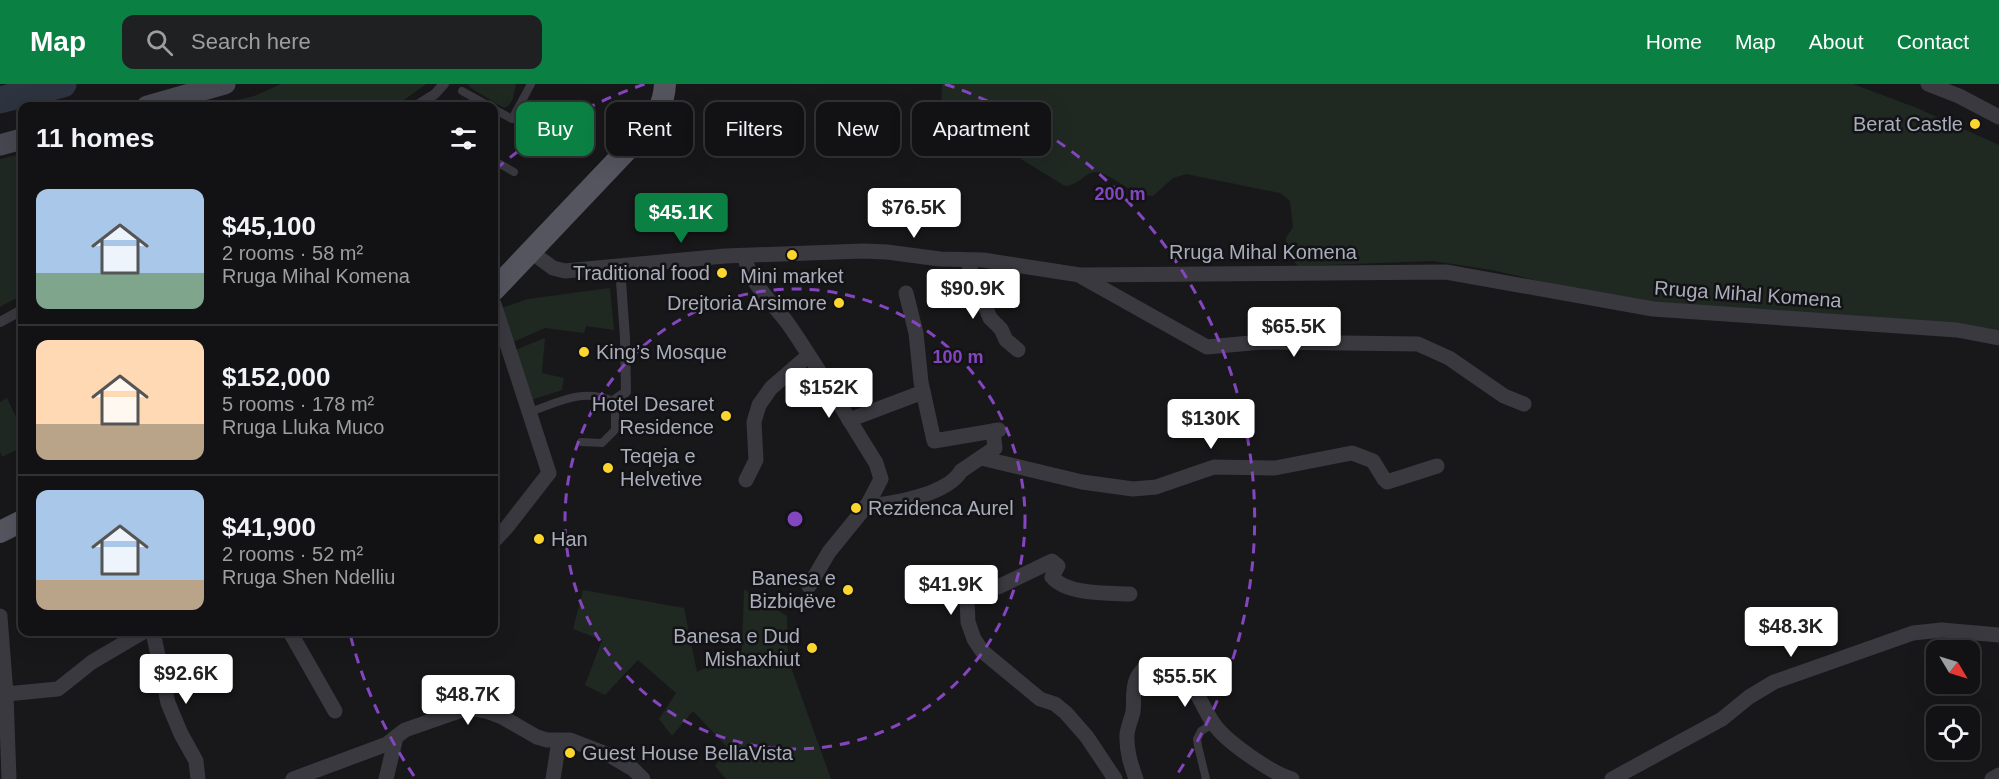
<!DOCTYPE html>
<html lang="en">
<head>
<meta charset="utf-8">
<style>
  :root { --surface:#121214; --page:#1f2022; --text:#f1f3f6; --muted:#9c9ea0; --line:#313234; --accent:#0b8043 }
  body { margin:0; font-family:Arial,sans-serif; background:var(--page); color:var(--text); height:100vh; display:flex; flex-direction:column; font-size:22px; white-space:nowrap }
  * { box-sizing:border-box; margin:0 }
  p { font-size:20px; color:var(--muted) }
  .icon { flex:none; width:33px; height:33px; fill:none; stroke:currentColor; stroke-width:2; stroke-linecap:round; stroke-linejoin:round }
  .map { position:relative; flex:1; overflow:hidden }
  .details { position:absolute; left:18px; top:18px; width:480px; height:534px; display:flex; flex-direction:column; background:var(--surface); border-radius:12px; box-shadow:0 6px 24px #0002,0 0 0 2px var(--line) }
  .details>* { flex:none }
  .top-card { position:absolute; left:516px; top:18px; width:570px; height:54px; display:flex; gap:12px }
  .needle { width:39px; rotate:128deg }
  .buttons { position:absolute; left:1926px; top:556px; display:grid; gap:12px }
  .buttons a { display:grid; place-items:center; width:54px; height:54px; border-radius:12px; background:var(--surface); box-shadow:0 6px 24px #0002,0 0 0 2px var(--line); font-size:30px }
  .price { position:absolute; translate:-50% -51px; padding:0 14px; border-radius:6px; background:#fff; color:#222; font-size:20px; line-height:39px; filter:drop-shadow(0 2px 3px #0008) }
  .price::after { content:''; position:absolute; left:50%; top:36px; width:18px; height:14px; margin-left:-9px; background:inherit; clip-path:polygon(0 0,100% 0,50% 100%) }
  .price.current { background:var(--accent); color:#fff }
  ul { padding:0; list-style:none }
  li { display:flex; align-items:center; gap:18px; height:150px; padding:0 18px }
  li+li { border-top:2px solid var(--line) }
  li span { display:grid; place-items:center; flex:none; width:168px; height:120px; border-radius:12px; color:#555 }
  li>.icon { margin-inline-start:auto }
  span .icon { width:72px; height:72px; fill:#fffc; stroke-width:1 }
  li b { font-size:26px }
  h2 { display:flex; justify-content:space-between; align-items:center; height:72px; padding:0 18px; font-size:26px }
  .chip { padding:0 21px; border-radius:12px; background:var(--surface); box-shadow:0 6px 24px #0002,0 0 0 2px var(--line); font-size:21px; line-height:54px }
  .chip.current { background:var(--accent); color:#fff }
  header { display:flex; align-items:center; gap:36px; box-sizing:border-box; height:84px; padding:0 30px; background:var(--accent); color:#fff }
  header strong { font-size:28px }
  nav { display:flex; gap:33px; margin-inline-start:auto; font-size:21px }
  .search { width:420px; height:54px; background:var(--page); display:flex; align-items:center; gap:15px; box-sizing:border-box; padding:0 21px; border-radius:12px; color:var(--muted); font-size:22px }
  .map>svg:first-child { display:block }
  .green { fill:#1f2922 }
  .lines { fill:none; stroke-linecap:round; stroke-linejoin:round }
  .river { stroke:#2d343f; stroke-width:27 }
  .service { stroke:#39393f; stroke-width:8 }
  .pedestrian { stroke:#39393f; stroke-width:10 }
  .minor { stroke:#39393f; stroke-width:15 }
  .secondary { stroke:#464750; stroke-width:21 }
  .primary { stroke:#54555f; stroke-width:22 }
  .ring { fill:none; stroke:#8446be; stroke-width:3; stroke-dasharray:10 8 }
  .poi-dot { fill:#fcd62e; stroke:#131315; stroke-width:2 }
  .labels { text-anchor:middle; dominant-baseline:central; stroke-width:5; stroke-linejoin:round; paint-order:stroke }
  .poi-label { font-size:20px; fill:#a9acbb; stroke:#131315; text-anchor:end }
  .street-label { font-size:20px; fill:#a9acbb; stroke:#131315 }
  .centre { fill:#8446be; stroke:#131315; stroke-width:3 }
  .ring-label { font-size:18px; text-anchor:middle; font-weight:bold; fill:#8446be; stroke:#131315; stroke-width:5; stroke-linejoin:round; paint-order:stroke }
</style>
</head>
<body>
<header>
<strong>Map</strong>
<div class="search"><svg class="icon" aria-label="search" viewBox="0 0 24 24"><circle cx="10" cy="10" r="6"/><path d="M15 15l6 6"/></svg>Search here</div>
<nav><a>Home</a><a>Map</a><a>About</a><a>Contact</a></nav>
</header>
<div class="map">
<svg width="1999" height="695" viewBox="0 0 1999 695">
  <rect width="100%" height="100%" fill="#18181a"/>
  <g class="green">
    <polygon points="281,0 426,0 396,22 211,22 254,12"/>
    <path d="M468,0H516C513,9 515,20 504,24L471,4Z"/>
    <path d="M942,0H1853L1917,24L1999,61V251L1644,219L1596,210L1492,186L1433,177L1298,182L1287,170L1286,154L1293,143L1290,117L1280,109L1186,90L1173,94L1153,112C1131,112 1110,88 1095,88C1085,88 1080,101 1065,102L995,59L941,23Z"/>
    <polygon points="22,70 22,211 0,223 0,75"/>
    <polygon points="610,204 614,246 586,242 584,249 545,244 511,259 501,224 528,215"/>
    <polygon points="545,254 542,289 564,294 562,306 531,316 515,266"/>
    <polygon points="7,314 22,346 22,363 2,373 0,368 0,318"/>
    <polygon points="744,505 787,532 788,575 831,695 726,695 715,682 728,664 693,627 672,652 659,635 676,609 638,576 605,611 585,601 602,556 573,545 583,506 684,524 697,588 742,566"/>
  </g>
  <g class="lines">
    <polyline class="river" points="0,16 63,0"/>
    <g class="service">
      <polyline points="462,7 489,22"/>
      <polyline points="494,25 512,35 531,0"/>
      <polyline points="494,79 500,80 514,88"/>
      <path d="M530,328C559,318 583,304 613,317L615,330V346L602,359L581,358"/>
      <polyline points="1206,695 1198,662 1197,655 1201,647 1211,641 1212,638"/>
    </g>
    <g class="pedestrian">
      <polyline points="416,22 435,10 444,0"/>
      <polyline points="0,238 22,226"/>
      <polyline points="613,317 626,308 625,254 620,183"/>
    </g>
    <g class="minor">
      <polyline points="1928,0 1959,12 1999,33"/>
      <polyline points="531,168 553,184 565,187 725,172 863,167 887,168 940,175 983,176 1080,191 1446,188 1653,225 1957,246 1999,254"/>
      <path d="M745,172C748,198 774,220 789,241C820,286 847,333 876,379L881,395L868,420L829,468L809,502"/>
      <polyline points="967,177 990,234 1001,245 1006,256 1018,266"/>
      <polyline points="1082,193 1207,263 1262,258 1418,260 1449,274 1504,312 1524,320"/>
      <polyline points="906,209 916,249 921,298 934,357 999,346"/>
      <polyline points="494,220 549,389 507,443 494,457"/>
      <polyline points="849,336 923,308"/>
      <polyline points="981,374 1082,398 1133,405 1156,403 1214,383 1275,384 1352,369 1373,377 1384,395 1387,398 1437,382"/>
      <polyline points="746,396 756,376 754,338 759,321 771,304 808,272"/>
      <path d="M866,422C892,420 947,411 961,387L995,364L993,347"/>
      <polyline points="0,532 6,610 9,695"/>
      <polyline points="153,548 168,619 181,650 196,677 198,695"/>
      <polyline points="290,548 335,627"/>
      <polyline points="6,610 58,605 92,578 143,548"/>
      <polyline points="293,695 387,660 405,646 468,624 486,627 502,633 537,653 547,656 570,656 609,671 633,685 643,695"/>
      <polyline points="386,695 396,653"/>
      <polyline points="553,695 559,657"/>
      <path d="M1115,695L1087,653L1066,629L1055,620L1040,615L982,567L974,555L968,538L967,516L975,508L998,503L1052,477L1058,482L1052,493C1067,511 1109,509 1130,510"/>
      <path d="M1136,695C1131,681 1126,666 1127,650C1128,643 1131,636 1133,628C1134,621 1133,613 1134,606C1135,596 1138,588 1147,583C1163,575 1184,593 1193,605C1203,617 1207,633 1217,644C1230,660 1273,690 1292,695"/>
      <polyline points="1612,695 1722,635 1749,613 1774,598 1913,549 1942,546 1999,551"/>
      <polyline points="1992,695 1999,691"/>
    </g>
    <g class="secondary">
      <polyline points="147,22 225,0"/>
      <polyline points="0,61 22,55"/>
    </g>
    <g class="primary">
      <path d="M494,206L644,48C656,33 664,20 665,0"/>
      <polyline points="0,448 22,437"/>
    </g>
  </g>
  <g class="ring">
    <circle cx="795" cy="435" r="230"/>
    <path d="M414 692A460 460 0 0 1 350 550M496 85A460 460 0 0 1 645 0M945 0A460 460 0 0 1 1176 692"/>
  </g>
  <g class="poi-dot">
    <circle cx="1975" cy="40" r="6"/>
    <circle cx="792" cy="171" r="6"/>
    <circle cx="722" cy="189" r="6"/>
    <circle cx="839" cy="219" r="6"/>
    <circle cx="584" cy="268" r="6"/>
    <circle cx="726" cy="332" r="6"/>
    <circle cx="608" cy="384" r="6"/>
    <circle cx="856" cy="424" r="6"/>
    <circle cx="539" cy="455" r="6"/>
    <circle cx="848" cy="506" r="6"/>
    <circle cx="812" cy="564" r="6"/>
    <circle cx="570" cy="669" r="6"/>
  </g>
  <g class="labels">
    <g class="poi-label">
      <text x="1963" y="40">Berat Castle</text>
      <text x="710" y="189">Traditional food</text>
      <text x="792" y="192" text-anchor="middle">Mini market</text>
      <text x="827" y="219">Drejtoria Arsimore</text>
      <text x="596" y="268" text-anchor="start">King’s Mosque</text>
      <text x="714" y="320">Hotel Desaret<tspan x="714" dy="23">Residence</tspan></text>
      <text x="620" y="372" text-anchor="start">Teqeja e<tspan x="620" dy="23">Helvetive</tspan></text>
      <text x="868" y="424" text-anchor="start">Rezidenca Aurel</text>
      <text x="551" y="455" text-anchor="start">Han</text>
      <text x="836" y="494">Banesa e<tspan x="836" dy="23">Bizbiqëve</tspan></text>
      <text x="800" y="552">Banesa e Dud<tspan x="800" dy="23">Mishaxhiut</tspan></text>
      <text x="582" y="669" text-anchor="start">Guest House BellaVista</text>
    </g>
    <g class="street-label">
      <text x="1263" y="168">Rruga Mihal Komena</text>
      <text transform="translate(1748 210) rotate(4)">Rruga Mihal Komena</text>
    </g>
  </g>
  <circle cx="795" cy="435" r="9" class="centre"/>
  <g class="ring-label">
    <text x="1120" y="116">200 m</text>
    <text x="958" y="279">100 m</text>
  </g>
</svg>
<div class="buttons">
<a><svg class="needle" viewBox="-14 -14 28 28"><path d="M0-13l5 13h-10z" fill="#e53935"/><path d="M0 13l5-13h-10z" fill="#9c9ea0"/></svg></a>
<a><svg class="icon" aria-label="locate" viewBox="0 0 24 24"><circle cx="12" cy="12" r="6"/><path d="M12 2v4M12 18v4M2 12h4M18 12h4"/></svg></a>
</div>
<b class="price" style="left:914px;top:155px">$76.5K</b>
<b class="price current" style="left:681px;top:160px">$45.1K</b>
<b class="price" style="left:973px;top:236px">$90.9K</b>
<b class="price" style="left:1294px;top:274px">$65.5K</b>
<b class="price" style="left:829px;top:335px">$152K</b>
<b class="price" style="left:1211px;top:366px">$130K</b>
<b class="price" style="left:951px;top:532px">$41.9K</b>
<b class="price" style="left:1791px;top:574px">$48.3K</b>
<b class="price" style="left:186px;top:621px">$92.6K</b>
<b class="price" style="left:1185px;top:624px">$55.5K</b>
<b class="price" style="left:468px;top:642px">$48.7K</b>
<div class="top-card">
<a class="chip current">Buy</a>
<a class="chip">Rent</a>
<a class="chip">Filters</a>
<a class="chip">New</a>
<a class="chip">Apartment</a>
</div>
<section class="details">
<h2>11 homes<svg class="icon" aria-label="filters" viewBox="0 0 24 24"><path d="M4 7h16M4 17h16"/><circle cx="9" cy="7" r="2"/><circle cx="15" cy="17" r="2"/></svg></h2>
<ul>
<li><span style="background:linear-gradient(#a9c7e8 70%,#7fa58c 0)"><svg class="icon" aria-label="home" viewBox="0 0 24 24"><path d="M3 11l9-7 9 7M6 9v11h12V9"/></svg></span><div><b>$45,100</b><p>2 rooms · 58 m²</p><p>Rruga Mihal Komena</p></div></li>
<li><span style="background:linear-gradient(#ffd9b3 70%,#b9a48a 0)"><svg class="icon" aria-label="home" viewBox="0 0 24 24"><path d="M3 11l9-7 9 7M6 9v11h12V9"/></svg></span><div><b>$152,000</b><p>5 rooms · 178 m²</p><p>Rruga Lluka Muco</p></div></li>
<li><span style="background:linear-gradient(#a9c7e8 75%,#b9a48a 0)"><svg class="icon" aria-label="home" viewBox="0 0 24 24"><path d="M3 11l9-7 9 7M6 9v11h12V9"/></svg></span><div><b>$41,900</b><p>2 rooms · 52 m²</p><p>Rruga Shen Ndelliu</p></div></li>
</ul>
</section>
</div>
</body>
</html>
